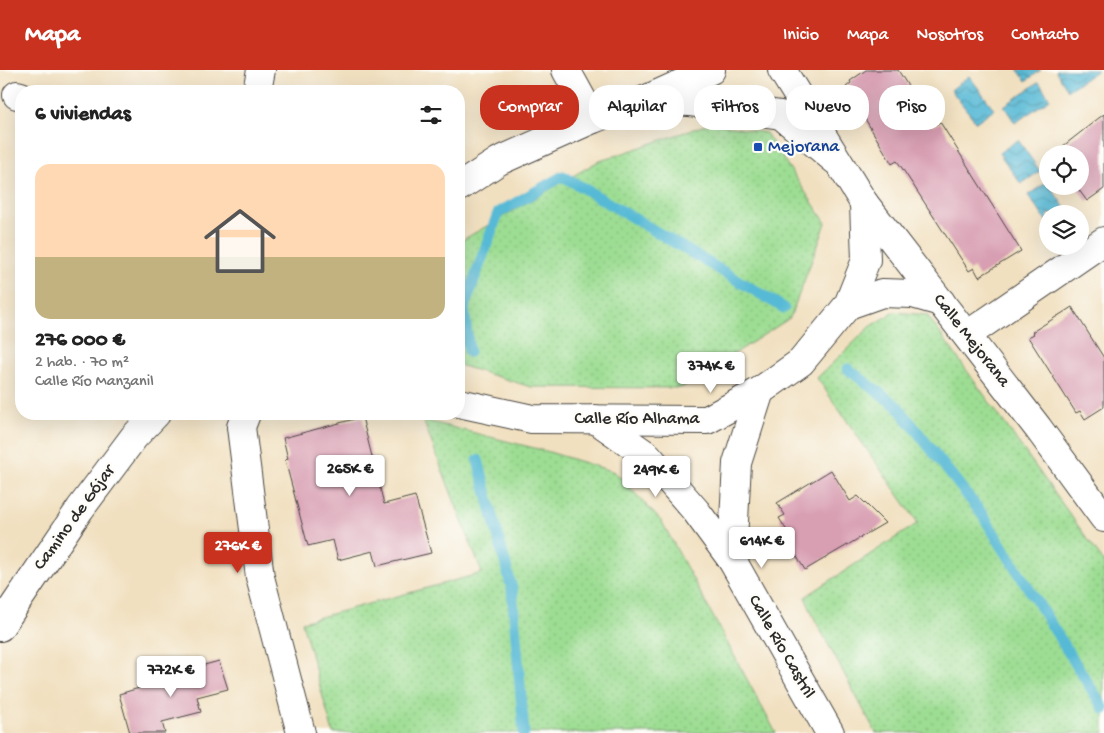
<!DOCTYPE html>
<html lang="es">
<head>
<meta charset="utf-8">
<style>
  :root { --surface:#fff; --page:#f2f2f2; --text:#222; --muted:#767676; --line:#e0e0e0; --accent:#c8321e }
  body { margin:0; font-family:"Gochi Hand",sans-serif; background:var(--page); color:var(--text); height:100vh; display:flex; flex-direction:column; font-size:19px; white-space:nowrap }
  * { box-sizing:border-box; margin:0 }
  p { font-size:16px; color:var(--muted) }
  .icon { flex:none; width:28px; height:28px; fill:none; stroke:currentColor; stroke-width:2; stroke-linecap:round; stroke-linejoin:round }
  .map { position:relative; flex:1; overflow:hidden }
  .details { position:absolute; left:15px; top:15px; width:450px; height:335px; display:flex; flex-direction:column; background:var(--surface); border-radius:20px; box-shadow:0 5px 20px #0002 }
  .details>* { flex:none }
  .banner { position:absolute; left:480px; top:15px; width:475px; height:45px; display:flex; gap:10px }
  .controls { position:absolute; left:1039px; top:75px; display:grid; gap:10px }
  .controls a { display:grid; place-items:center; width:50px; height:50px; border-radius:50%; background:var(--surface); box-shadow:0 5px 20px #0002; font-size:25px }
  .price { position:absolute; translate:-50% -42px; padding:0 11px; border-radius:5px; background:#fff; color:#222; font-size:16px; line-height:32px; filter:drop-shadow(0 1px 2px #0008) }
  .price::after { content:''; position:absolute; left:50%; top:30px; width:15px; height:11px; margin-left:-8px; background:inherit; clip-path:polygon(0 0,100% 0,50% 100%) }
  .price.active { background:var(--accent); color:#fff }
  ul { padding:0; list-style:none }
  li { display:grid; align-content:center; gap:10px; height:265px; padding:0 20px }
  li+li { border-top:1px solid var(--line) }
  li span { display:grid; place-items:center; height:155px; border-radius:15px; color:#555 }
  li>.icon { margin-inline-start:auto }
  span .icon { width:90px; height:90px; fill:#fffc; stroke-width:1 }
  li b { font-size:21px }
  h2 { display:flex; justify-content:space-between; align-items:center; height:60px; padding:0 20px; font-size:21px }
  .tag { padding:0 18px; border-radius:20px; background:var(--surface); box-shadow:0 5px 20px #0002; font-size:18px; line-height:45px }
  .tag.active { background:var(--accent); color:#fff }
  header { display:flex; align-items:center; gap:30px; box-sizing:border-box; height:70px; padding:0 25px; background:var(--accent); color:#fff }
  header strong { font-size:24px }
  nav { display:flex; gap:28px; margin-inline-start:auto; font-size:18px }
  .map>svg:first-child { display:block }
  .grass { fill:url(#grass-dots); stroke:#64845f }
  .water { fill:url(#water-waves); stroke:#407280 }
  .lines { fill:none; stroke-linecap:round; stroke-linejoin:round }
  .stream { stroke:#56b9d5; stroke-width:11 }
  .building { fill:#d89eb2 }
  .street-casing { stroke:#494641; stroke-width:30 }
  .secondary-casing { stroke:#494641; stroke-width:30 }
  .street { stroke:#fff; stroke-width:28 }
  .secondary { stroke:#fff; stroke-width:28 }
  .transit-dot { fill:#1a4fb4; stroke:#fdfcf7; stroke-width:2 }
  .labels { text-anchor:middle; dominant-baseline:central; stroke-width:4.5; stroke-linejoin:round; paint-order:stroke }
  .transit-label { font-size:18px; fill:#164399; stroke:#fdfcf7; text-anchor:start }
  .street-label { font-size:18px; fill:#2b2b2b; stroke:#fdfcf7 }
</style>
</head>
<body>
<header>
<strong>Mapa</strong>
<nav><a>Inicio</a><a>Mapa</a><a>Nosotros</a><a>Contacto</a></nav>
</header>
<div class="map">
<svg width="1104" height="663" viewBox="0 0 1104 663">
  <defs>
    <pattern id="grass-dots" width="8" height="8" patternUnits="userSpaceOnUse" patternTransform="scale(1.25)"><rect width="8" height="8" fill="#9ddd93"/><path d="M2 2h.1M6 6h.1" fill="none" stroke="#87be7f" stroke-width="1.8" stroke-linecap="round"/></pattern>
    <pattern id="water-waves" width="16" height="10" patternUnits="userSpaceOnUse" patternTransform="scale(1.25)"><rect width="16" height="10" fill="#56b9d5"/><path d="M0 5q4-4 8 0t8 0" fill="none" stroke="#4797ad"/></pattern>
  </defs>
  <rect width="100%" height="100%" fill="#fdfcf7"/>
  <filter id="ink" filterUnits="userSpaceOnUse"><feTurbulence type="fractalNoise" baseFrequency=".02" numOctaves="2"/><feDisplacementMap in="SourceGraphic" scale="10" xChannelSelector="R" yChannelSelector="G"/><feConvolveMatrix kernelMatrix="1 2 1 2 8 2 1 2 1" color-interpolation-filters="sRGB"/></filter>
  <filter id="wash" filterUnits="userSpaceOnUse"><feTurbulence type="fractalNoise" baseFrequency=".0096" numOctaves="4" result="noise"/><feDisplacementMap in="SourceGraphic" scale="20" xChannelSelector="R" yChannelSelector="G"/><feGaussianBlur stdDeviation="1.12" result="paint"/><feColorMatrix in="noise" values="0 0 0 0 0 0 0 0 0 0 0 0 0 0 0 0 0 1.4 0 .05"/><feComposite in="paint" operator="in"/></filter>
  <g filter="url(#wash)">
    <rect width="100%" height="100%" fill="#f1e0c0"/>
    <g class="grass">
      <polygon points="711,53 766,63 826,153 790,248 681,318 531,317 459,295 459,172 597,92"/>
      <polygon points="894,242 927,245 1104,492 1104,663 876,663 814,548 805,527 918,453 817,308 870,257"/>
      <polygon points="423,350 546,381 615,402 662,452 776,663 333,663 302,552 482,503"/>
    </g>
    <g class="water">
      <polygon points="1018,0 1041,0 1026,11"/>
      <polygon points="1057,0 1098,0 1068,20 1056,1"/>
      <polygon points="969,6 994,39 976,52 951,20"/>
      <polygon points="1039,12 1050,29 1015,53 1004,36"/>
      <polygon points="1018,70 1040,101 1021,114 999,83"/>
      <polygon points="1047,112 1048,116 1050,116 1069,144 1048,144 1047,152 1028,125"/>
    </g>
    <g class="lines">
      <g class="stream">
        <polyline points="469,282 464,238 498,143 563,106 784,238"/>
        <polyline points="848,299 898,337 982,444 1104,639"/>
        <polyline points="478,390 512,519 524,663"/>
      </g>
    </g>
    <g id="blocks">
      <g class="building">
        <polygon points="866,0 898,0 933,56 940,52 1021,181 979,207 974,198 969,201 902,98 897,91 892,94 846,17 851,13 850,11"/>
        <polygon points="1104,44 1104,119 1087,131 1076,116 1080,116 1080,84 1053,84"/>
        <polygon points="1072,237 1104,288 1104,337 1085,349 1080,341 1076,343 1028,267 1034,264 1032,262"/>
        <polygon points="362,347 384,434 415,426 431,483 377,496 373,481 338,490 333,470 308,476 285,390 288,389 283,368"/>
        <polygon points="831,400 850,431 858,426 885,453 805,500 788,472 792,469 779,448 785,445 777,433"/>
        <polygon points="219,591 228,619 197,627 201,642 162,652 165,663 130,663 119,624 180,606 179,602"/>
      </g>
    </g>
  </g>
  <g filter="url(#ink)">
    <use href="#blocks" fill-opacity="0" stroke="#494641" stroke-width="1"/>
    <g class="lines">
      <defs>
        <g id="street">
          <polyline points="257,21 261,0"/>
          <polyline points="17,25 21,26"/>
          <polyline points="647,29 689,32 781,45 835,90"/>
          <polyline points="848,235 882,223 913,224 941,232"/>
          <polyline points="967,265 1104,171"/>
          <polyline points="760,321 737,393 732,490 830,663"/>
          <polyline points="459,333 532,349 707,350 760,321 801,292 848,235 866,190 864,133"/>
          <polyline points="246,344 241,357 260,507 301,663"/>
          <polyline points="595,349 648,386 696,441 732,490"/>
        </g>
        <g id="secondary">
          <polyline points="566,0 593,49"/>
          <polyline points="782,0 864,133 1038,358 1104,448"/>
          <polyline points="459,117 499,91 593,49 647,29 711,0"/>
          <polyline points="0,557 80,439 134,367 156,344"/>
        </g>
      </defs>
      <use href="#street" class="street-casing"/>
      <use href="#secondary" class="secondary-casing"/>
      <use href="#street" class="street"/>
      <use href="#secondary" class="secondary"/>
    </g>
  </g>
  <rect class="transit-dot" x="753" y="72" width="10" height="10" rx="2.5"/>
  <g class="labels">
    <g class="transit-label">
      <text x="768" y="77">Mejorana</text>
    </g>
    <g class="street-label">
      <text transform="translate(971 271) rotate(52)">Calle Mejorana</text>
      <text x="637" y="349">Calle Río Alhama</text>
      <text transform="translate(75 448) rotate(-54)">Camino de Gójar</text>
      <text transform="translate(781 577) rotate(60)">Calle Río Castril</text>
    </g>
  </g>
</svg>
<div class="controls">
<a><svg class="icon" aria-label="locate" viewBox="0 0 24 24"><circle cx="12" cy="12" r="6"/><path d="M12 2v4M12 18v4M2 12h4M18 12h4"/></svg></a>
<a><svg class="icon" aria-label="layers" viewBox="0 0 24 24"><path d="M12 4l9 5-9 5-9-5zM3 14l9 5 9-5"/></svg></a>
</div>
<b class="price" style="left:711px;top:324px">374K €</b>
<b class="price" style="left:350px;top:427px">265K €</b>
<b class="price" style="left:656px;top:428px">249K €</b>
<b class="price" style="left:762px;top:499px">614K €</b>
<b class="price active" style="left:238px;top:504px">276K €</b>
<b class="price" style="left:171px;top:628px">772K €</b>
<div class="banner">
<a class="tag active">Comprar</a>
<a class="tag">Alquilar</a>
<a class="tag">Filtros</a>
<a class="tag">Nuevo</a>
<a class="tag">Piso</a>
</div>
<section class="details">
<h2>6 viviendas<svg class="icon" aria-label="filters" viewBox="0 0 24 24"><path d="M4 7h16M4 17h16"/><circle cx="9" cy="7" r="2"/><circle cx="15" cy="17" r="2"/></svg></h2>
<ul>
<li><span style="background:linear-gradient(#ffd9b3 60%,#c2b280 0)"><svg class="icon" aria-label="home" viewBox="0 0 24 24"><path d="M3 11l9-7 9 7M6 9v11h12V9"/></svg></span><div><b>276 000 €</b><p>2 hab. · 70 m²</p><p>Calle Río Manzanil</p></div></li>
</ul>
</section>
</div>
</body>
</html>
